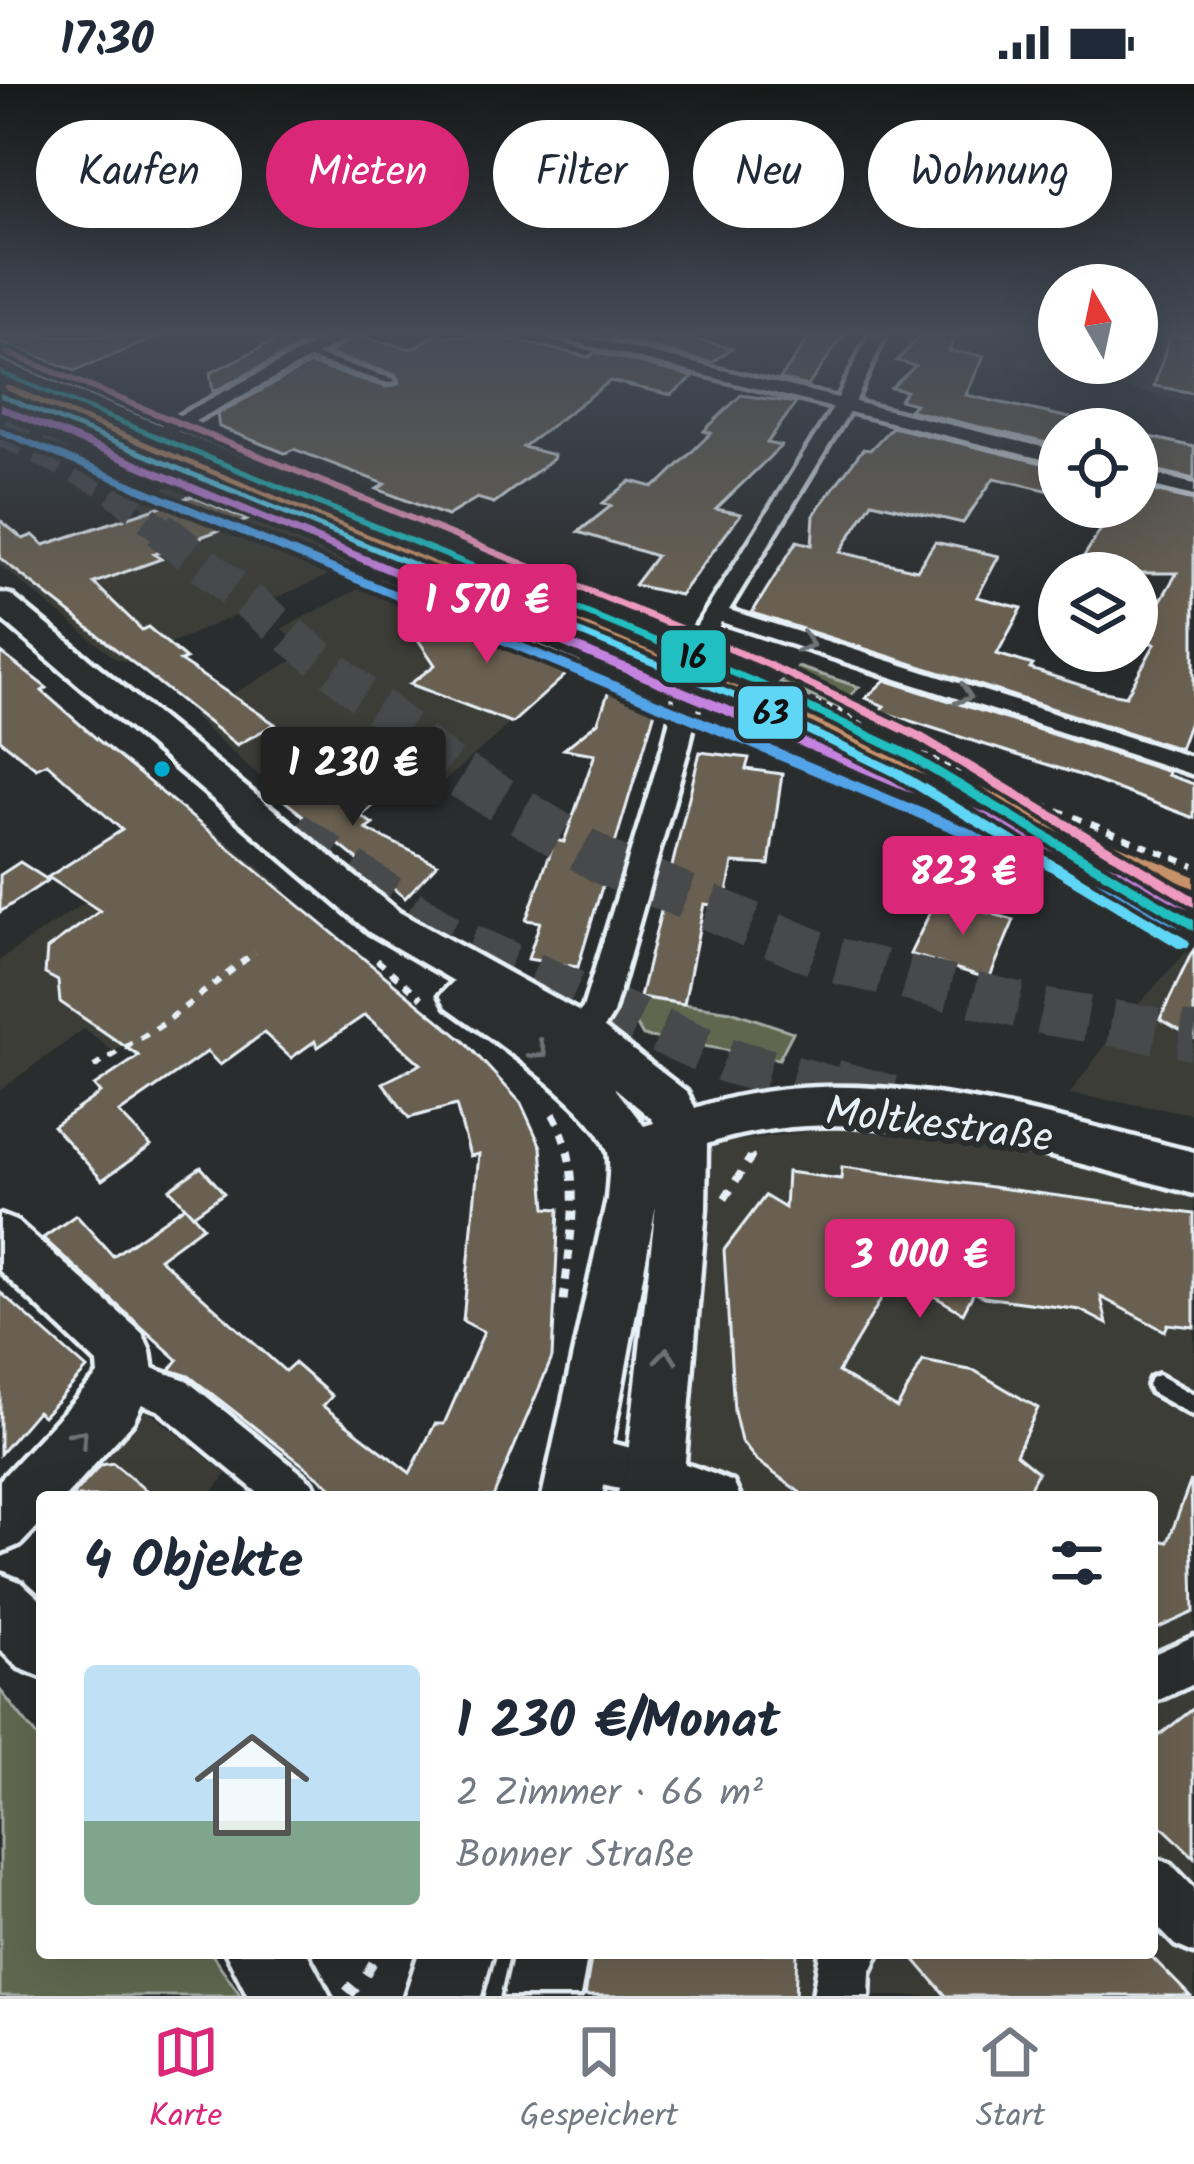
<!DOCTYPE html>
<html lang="de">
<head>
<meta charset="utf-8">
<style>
  :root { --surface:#fff; --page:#f2f2f3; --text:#1f2937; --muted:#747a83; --line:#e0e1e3; --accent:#db2777 }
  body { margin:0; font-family:Kalam,sans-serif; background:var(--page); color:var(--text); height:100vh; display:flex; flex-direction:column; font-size:45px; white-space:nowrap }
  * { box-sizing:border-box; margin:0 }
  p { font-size:39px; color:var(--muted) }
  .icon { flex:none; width:66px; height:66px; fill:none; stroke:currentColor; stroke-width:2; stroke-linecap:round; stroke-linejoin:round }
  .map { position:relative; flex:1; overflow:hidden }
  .sheet { position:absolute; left:36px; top:1407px; width:1122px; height:468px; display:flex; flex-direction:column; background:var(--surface); border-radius:12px; box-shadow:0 12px 48px #0002 }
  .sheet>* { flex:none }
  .banner { position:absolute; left:36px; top:36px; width:1122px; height:108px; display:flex; gap:24px }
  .needle { width:78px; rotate:351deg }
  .fabs { position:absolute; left:1038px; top:180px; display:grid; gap:24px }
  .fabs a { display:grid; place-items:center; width:120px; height:120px; border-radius:50%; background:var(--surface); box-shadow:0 12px 48px #0002; font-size:60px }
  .price { position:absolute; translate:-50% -102px; padding:0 27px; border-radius:12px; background:var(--accent); color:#fff; font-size:39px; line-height:78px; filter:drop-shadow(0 3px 6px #0008) }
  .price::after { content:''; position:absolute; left:50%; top:72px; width:36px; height:27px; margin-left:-18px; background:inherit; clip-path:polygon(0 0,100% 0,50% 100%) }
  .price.on { background:#222; color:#fff }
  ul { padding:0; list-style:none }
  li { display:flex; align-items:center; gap:36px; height:300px; padding:0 48px }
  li+li { border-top:3px solid var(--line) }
  li span { display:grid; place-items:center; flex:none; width:336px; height:240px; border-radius:12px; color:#555 }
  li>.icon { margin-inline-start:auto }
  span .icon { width:144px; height:144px; fill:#fffc; stroke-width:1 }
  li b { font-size:51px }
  h2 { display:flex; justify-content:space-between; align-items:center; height:144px; padding:0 48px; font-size:51px }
  .tag { padding:0 42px; border-radius:54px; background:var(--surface); box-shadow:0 12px 48px #0002; font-size:42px; line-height:108px }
  .tag.on { background:var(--accent); color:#fff }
  .status { display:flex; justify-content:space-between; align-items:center; height:84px; padding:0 60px; background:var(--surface); direction:ltr }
  .status svg { height:33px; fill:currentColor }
  .tab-bar { display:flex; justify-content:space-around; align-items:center; height:168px; border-top:3px solid var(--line); background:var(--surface); font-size:33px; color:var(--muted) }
  .tab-bar a { display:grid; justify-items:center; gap:6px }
  .tab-bar .on { color:var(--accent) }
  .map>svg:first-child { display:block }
  .built { fill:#3d3d38 }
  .green { fill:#5e684f; stroke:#a3aca4; stroke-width:3 }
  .building { fill:#696151; stroke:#e8f1f8; stroke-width:3 }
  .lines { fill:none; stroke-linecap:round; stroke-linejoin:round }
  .primary-tunnel-far3 { stroke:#464a4c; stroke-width:28; stroke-dasharray:28 15; stroke-linecap:butt }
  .primary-tunnel-far2 { stroke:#464a4c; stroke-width:38; stroke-dasharray:38 18; stroke-linecap:butt }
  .primary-tunnel-far1 { stroke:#464a4c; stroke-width:46; stroke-dasharray:46 24; stroke-linecap:butt }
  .primary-tunnel { stroke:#464a4c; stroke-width:60; stroke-dasharray:60 30; stroke-linecap:butt }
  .lane-casing { stroke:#e8f1f8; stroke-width:10 }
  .street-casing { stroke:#e8f1f8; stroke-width:9 }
  .secondary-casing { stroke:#e8f1f8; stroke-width:9 }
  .path-far3 { stroke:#e8f1f8; stroke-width:4.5; stroke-dasharray:6 6; stroke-linecap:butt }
  .path-far2 { stroke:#e8f1f8; stroke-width:6; stroke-dasharray:9 9; stroke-linecap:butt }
  .path-far1 { stroke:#e8f1f8; stroke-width:8; stroke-dasharray:10 10; stroke-linecap:butt }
  .path { stroke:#e8f1f8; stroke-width:9; stroke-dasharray:14 14; stroke-linecap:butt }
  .lane { fill:#2a2d2e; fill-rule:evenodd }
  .street { fill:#2a2d2e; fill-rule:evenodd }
  .secondary { fill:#2a2d2e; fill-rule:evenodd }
  .rail-1-casing { stroke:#2a2d2e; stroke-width:9 }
  .rail-2-casing { stroke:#2a2d2e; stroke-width:9 }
  .rail-3-casing { stroke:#2a2d2e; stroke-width:9 }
  .rail-1 { fill:#c483df; fill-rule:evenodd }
  .rail-2 { fill:#53a3e8; fill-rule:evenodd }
  .rail-3 { fill:#c7916a; fill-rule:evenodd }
  .tram-1-casing { stroke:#2a2d2e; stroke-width:9 }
  .tram-2-casing { stroke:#2a2d2e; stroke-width:9 }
  .tram-3-casing { stroke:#2a2d2e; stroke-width:9 }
  .tram-1 { fill:#21bfc1; fill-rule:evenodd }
  .tram-2 { fill:#60d6f7; fill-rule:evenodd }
  .tram-3 { fill:#ee99bf; fill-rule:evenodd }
  .oneway { stroke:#6c7275 }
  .bus-dot { fill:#00a9ce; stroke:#2a2d2e; stroke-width:4.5 }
  .labels { text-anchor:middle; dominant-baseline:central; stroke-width:12; stroke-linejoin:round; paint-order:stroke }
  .street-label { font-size:42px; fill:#e8f1f8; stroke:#2a2d2e }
  .line-badge { stroke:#2a2d2e; stroke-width:4.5 }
  .pale-badge-label { font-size:33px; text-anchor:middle; font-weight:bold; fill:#111 }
</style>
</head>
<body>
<div class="status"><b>17:30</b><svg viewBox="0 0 49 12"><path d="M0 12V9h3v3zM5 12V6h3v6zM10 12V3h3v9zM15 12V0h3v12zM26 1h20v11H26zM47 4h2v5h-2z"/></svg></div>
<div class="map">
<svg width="1194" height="1912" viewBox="0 0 1194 1912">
  <rect width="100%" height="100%" fill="#2a2d2e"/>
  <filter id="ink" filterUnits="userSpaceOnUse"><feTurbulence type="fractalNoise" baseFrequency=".00833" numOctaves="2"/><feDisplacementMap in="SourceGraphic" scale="24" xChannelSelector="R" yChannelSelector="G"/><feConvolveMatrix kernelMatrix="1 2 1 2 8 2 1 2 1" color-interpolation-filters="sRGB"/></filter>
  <g filter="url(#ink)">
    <g class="built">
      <polygon points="1035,252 1059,252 1059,279 1137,279 1137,252 1194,252 1194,318 1015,282"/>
      <polygon points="169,402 352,481 127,578 116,575 0,481 0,476 145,426 135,415"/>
      <polygon points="380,494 409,506 401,512 443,529 452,523 579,579 440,701 347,651 275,706 192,632 314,565 281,545"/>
      <polygon points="203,738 285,804 265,848 114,968 84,945 0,1006 0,876"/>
      <polygon points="1194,859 1194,1030 1070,1010 1115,947"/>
      <polygon points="835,1044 999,1065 1194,1105 1194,1912 573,1912 580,1869 1152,1869 1152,1413 667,1413 682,1344 709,1061"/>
      <polygon points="142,1322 227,1390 208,1413 59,1413"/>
    </g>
    <g class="green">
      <polygon points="798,583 859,603 838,623 780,599"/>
      <polygon points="642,914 731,927 793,948 779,975 643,952 635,938"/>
      <polygon points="0,1606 42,1659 42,1869 211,1869 241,1912 0,1912"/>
    </g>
    <g class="building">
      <polygon points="0,252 157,252 157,253 75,287 0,259"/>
      <polygon points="284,252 320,252 213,308 210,289"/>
      <polygon points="355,252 412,265 433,252 496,252 589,273 595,268 694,293 671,311 610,297 523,363 554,371 553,375 494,419 477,414 447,432 377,405 385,400 294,365 285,369 219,343 217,330 310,280 387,303 399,299 395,291 328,270"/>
      <polygon points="617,252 681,252 732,264 712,279 613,255"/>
      <polygon points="810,252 843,252 808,302 780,295"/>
      <polygon points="920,252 955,252 949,267 984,272 966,311 1088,338 1083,345 1059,345 1059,362 909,326 915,320 900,316 906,307 891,304 915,282 897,277"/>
      <polygon points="1170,252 1194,252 1194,309 1154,302"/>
      <polygon points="741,311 796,319 767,359 781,362 716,425 741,430 680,511 634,501 656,472 578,448 611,422 603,419 631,397 653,403 661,398 711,349 704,347"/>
      <polygon points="892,343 1059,383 1059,409 994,394 963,439 872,418 840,468 917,486 935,458 999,472 977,513 1022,524 997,570 1033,581 1030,585 1099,607 1126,612 1155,560 1141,556 1141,549 1177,489 1129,489 1081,477 1115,423 1137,423 1137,403 1194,416 1194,627 1180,665 752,529 797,457 812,461 814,431 821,420 863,365 870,366"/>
      <polygon points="1137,350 1194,363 1194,395 1137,382"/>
      <polygon points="192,412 248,436 154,470 161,475 94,499 142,546 148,543 186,575 180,577 275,640 237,661 0,474 0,436 23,455 33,451 44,461"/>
      <polygon points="450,523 579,579 512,639 410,600 435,581 413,548"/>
      <polygon points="0,568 47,604 42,607 98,656 464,957 521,1019 541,1063 546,1124 559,1125 552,1274 493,1413 344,1413 189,1292 170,1286 178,1276 43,1154 76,1131 113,1172 185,1122 203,1142 159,1174 285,1287 294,1279 332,1312 323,1322 410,1389 435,1340 444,1340 484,1248 463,1237 479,1070 470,1072 456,1021 409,1034 383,999 421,980 365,931 318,963 315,957 291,974 264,949 220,981 207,968 119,1029 151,1062 102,1096 53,1042 100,1009 94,1002 139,972 60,918 58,897 45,890 47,865 100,827 48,793 122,746 47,679 36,684 0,656"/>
      <polygon points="613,595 659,614 589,846 578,883 528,875 540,838 526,836 555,756 564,758 595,670 564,665 598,638"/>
      <polygon points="885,596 1169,688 1167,691 1194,700 1194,734 1080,691 879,627 884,622 866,614"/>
      <polygon points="700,668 749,674 746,685 782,690 769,781 733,779 724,823 704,820 684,920 640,913"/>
      <polygon points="304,681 332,694 323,701 375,720 361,732 373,740 366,745 437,780 405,814 271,706"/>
      <polygon points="20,778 48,796 0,828 0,791"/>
      <polygon points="937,814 1014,836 989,895 910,870"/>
      <polygon points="1194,864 1194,954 1160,935"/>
      <polygon points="201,1083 224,1109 193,1131 170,1105"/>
      <polygon points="842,1083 1194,1130 1194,1243 1168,1240 1165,1247 1101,1213 1107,1240 1080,1226 984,1213 974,1208 963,1229 896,1190 838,1288 897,1324 923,1277 975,1287 1038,1324 1016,1370 1038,1388 1025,1413 806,1413 756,1376 741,1357 734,1327 724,1166 765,1112 785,1124 787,1088 841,1095"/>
      <polygon points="0,1208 87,1285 43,1332 37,1327 0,1370"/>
      <polygon points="113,1379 154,1413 71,1413 101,1381"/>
      <polygon points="1191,1396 1194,1528 1152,1547 1152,1455 1168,1458"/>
      <polygon points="1194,1624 1194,1773 1152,1733 1152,1657"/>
      <polygon points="592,1869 797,1869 795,1912 585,1912"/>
      <polygon points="909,1869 1148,1869 1190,1912 946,1912"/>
    </g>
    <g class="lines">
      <polyline class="primary-tunnel-far3" points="0,347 105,400 164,448"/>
      <polyline class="primary-tunnel-far2" points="160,445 467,695"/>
      <g class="primary-tunnel-far1">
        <polyline points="462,692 602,777 830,875 1046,928 1194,953"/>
        <polyline points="292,749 448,854 729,977 843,1008"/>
      </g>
      <polyline class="primary-tunnel" points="832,1005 892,1022"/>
      <defs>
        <g id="lane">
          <polygon points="307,268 394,295 395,297 388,299 304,273"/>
          <polygon points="1158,1291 1194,1311 1194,1332 1151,1308 1148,1301 1151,1294"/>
        </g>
        <g id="street">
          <path d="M330,252H351L177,347L690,552L833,324L551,252H581L838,314L868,252H885L855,318L1059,367V379L849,328L729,526L1194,674V691L721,538L714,551L689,663L613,930C603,948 588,964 566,957L562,948L583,924L663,663L687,566L428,466L0,287V276L161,341Z"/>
          <polygon points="1137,386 1194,400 1194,412 1137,398"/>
          <polygon points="126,1275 186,1296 312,1398 319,1413 263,1413 158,1326 112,1309 106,1295 112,1281"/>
          <path d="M581,1353C634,1363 683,1377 733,1398L740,1413C681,1413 621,1412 566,1389L560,1374L566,1359Z"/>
          <polygon points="1194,1552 1194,1600 1152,1619 1152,1571"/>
          <polygon points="1152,1773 1171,1780 1194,1804 1194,1869 1175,1861 1152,1837"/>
          <polygon points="820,1869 879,1869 870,1889 869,1912 813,1912"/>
        </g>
        <g id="secondary">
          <path d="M0,509L11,511L399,828L594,936L687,1008L695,1024C855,971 1037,1029 1194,1068V1110C1047,1071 857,1010 707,1060L706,1124L684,1389L676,1413H616L626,1389L656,1121L602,1413H542L607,1115C608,1100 611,1082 608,1068C596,1023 485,951 447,923L440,911L454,897L369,848L0,534ZM614,1003L652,1035L654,1039L644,1042Z"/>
          <polygon points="0,1131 18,1138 142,1249 150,1267 154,1295 133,1338 65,1413 42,1413 42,1438 21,1460 0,1469 0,1396 98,1291 97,1279 0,1187"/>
          <polygon points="0,1490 22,1499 42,1517 42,1593 19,1584 0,1565"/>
          <polygon points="226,1869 307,1869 330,1912 248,1912"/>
          <polygon points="419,1869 493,1869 481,1912 405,1912"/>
          <polygon points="514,1869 588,1869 580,1912 504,1912"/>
        </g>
      </defs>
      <use href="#lane" class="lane-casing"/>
      <use href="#street" class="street-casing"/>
      <use href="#secondary" class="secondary-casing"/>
      <polyline class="path-far3" points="725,585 838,626 889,657 981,695"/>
      <g class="path-far2">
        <polyline points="974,692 1194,782"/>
        <polyline points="377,876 422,914"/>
        <polyline points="94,983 163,940 255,868"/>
      </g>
      <g class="path-far1">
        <path d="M553,1030C586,1088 569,1159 563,1222"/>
        <polyline points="725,1114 751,1073 748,1069"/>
      </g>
      <g class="path">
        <polyline points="366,1891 377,1871"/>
        <polyline points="346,1901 359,1912"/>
      </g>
      <use href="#lane" class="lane"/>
      <use href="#street" class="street"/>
      <use href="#secondary" class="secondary"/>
      <defs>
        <polygon id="rail-1" points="0,320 1194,815 1194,827 0,327"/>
        <polygon id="rail-2" points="0,343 1192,836 1194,840 1186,846 1180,844 0,350"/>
        <polygon id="rail-3" points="5,302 11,302 1194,792 1194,804 5,306"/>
      </defs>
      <use href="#rail-1" class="rail-1-casing"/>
      <use href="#rail-2" class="rail-2-casing"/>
      <use href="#rail-3" class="rail-3-casing"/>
      <use href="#rail-1" class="rail-1"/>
      <use href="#rail-2" class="rail-2"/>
      <use href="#rail-3" class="rail-3"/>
      <defs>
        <polygon id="tram-1" points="0,286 762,597 911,667 1194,836 1194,847 903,673 754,601 0,291"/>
        <polygon id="tram-2" points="0,309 753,616 901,686 1188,856 1190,860 1188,864 1178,864 893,692 745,620 0,314"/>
        <polygon id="tram-3" points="5,267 11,267 771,578 922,649 1194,812 1194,823 914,655 763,582 5,271"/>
      </defs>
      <use href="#tram-1" class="tram-1-casing"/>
      <use href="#tram-2" class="tram-2-casing"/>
      <use href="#tram-3" class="tram-3-casing"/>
      <use href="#tram-1" class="tram-1"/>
      <use href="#tram-2" class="tram-2"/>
      <use href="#tram-3" class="tram-3"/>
    </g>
    <defs><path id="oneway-chevron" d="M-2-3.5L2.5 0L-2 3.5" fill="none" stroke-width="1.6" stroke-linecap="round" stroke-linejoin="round" transform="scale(3)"/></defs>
    <g class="oneway">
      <use href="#oneway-chevron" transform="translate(806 559) rotate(18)"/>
      <use href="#oneway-chevron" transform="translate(964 611) rotate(18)"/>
      <use href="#oneway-chevron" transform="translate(539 967) rotate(37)"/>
      <use href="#oneway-chevron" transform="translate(666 1272) rotate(-85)"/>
      <use href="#oneway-chevron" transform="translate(80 1353) rotate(-47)"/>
    </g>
  </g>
  <linearGradient id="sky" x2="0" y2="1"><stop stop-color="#171919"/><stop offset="0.48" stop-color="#444c57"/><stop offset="1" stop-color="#444c57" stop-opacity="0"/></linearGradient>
  <rect width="1194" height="520" fill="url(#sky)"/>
  <circle class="bus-dot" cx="162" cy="685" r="10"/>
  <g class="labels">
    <g class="street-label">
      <text transform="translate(939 1042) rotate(7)">Moltkestraße</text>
    </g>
  </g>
  <g class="line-badge">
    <rect x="659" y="544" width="69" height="57" rx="12" fill="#21bfc1"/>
    <rect x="736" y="600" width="69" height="57" rx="12" fill="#60d6f7"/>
  </g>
  <g class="pale-badge-label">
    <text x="693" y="584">16</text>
    <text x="771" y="640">63</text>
  </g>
</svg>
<div class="fabs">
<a><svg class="needle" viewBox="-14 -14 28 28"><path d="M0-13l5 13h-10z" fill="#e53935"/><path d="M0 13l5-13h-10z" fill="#747a83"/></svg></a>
<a><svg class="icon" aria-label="locate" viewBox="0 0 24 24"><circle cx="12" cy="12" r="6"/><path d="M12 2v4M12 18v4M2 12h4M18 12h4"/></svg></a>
<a><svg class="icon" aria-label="layers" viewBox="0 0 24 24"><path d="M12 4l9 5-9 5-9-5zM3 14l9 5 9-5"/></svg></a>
</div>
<b class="price" style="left:487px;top:582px">1 570 €</b>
<b class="price on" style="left:353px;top:745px">1 230 €</b>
<b class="price" style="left:963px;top:854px">823 €</b>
<b class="price" style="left:920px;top:1237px">3 000 €</b>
<div class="banner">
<a class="tag">Kaufen</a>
<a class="tag on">Mieten</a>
<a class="tag">Filter</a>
<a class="tag">Neu</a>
<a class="tag">Wohnung</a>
</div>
<section class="sheet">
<h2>4 Objekte<svg class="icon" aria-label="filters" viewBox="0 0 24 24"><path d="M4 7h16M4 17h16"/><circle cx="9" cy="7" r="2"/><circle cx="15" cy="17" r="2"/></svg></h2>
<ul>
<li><span style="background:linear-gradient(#bfe0f5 65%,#7fa58c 0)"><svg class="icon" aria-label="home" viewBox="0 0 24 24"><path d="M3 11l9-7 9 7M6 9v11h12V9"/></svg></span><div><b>1 230 €/Monat</b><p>2 Zimmer · 66 m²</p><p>Bonner Straße</p></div></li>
</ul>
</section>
</div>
<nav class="tab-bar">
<a class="on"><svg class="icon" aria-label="map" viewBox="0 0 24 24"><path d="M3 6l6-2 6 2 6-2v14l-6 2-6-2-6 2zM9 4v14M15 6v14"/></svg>Karte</a>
<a><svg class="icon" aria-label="saved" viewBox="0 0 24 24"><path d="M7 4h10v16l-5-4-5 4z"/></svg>Gespeichert</a>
<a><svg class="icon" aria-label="home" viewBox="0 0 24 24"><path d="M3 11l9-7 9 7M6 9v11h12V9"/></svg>Start</a>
</nav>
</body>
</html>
